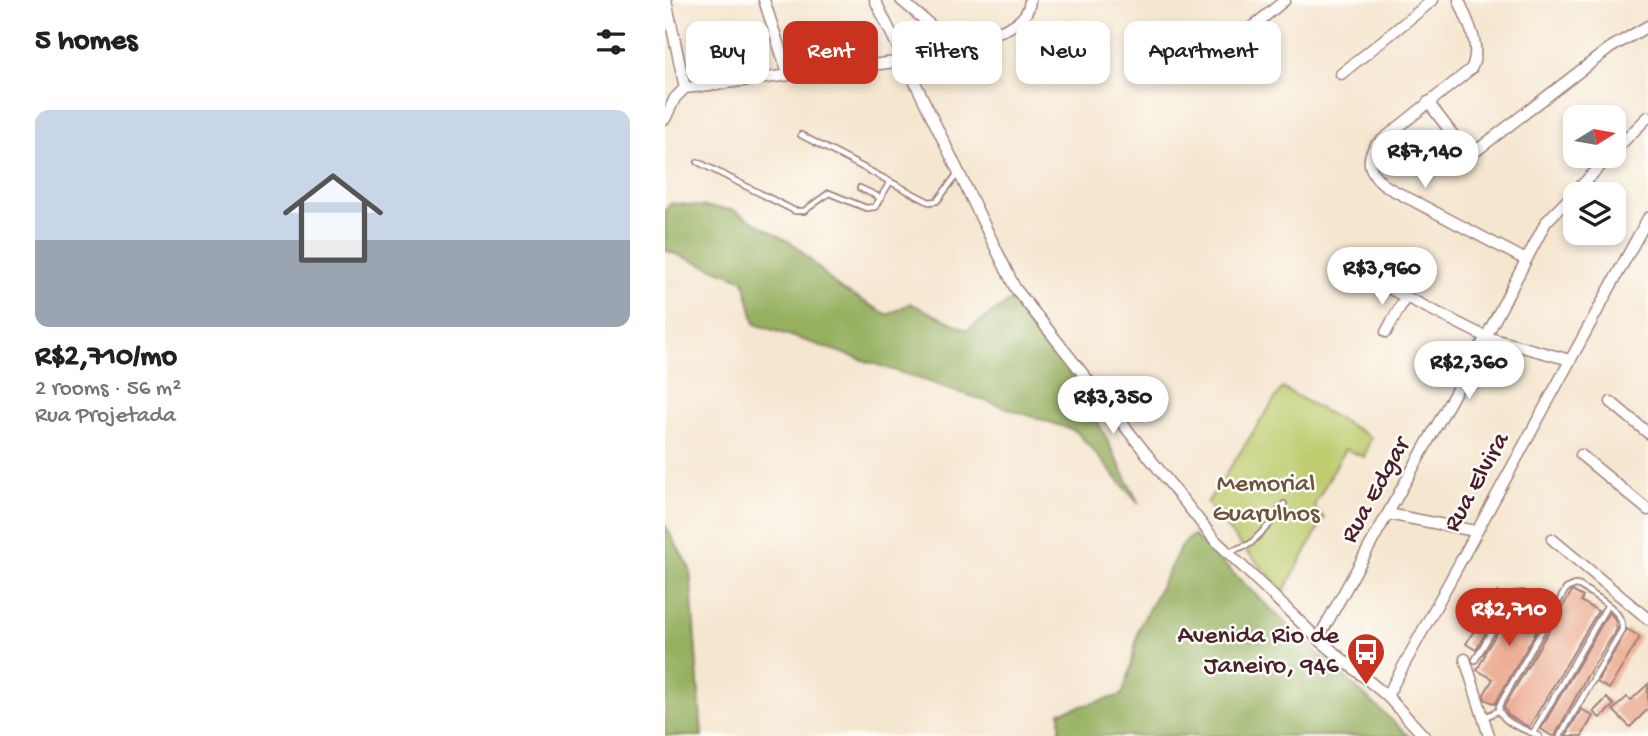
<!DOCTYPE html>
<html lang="en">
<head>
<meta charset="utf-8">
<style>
  :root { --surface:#fff; --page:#f6f6f6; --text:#202124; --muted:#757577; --accent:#c8321e }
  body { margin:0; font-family:"Gochi Hand",sans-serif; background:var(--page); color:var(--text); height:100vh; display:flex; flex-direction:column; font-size:26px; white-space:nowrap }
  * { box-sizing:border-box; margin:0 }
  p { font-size:23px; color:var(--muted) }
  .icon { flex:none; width:38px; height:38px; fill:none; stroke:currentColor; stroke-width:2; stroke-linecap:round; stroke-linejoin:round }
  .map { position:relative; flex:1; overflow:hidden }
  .details { display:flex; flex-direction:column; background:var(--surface); width:665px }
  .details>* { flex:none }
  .banner { position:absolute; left:21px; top:21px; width:665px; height:63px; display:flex; gap:14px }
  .needle { width:46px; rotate:79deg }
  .controls { position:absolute; left:898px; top:105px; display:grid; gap:14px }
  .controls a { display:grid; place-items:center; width:63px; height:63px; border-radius:14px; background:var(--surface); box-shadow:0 4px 10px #0003; font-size:35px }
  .price { position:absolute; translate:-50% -60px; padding:0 16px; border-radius:24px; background:#fff; color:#222; font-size:23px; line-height:46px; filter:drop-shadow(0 2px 4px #0008) }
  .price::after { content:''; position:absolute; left:50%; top:42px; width:21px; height:16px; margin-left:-10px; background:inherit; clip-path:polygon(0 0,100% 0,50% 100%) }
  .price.current { background:var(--accent); color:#fff }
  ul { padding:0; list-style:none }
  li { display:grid; align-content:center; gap:14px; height:371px; padding:0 35px }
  li span { display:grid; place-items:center; height:217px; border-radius:14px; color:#555 }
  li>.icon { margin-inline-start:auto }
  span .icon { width:126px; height:126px; fill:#fffc; stroke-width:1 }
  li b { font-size:30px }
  h2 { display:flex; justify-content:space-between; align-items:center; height:84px; padding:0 35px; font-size:30px }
  .chip { padding:0 24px; border-radius:14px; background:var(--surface); box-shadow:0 4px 10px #0003; font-size:24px; line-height:63px }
  .chip.current { background:var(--accent); color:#fff }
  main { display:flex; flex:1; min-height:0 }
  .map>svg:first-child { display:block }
  .green { fill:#becc6e; stroke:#84764c; stroke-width:2 }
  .forest { fill:#96b061; stroke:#706846; stroke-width:2 }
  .building { fill:#eba78b }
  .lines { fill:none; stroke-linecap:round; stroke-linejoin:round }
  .lane-casing { stroke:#a0827d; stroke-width:8 }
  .street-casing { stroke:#a0827d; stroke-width:13 }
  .lane { stroke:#fff; stroke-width:4.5 }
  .street { stroke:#fff; stroke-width:10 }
  .labels { text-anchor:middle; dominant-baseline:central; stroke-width:5; stroke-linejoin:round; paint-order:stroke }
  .street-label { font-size:26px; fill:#4a1f2b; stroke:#fdfcf7 }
  .park-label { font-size:26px; fill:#6d533f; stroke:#fdfcf7 }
  .poi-label { font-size:26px; fill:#4a1f2b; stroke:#fdfcf7; text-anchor:end }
</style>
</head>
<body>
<main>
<section class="details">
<h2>5 homes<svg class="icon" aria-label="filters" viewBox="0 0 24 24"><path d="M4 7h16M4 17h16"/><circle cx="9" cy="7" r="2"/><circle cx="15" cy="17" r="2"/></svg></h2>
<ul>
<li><span style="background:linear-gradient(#c9d6e8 60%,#9aa5b1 0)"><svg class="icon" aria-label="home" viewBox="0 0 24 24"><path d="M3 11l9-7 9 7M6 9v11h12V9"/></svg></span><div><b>R$2,710/mo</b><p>2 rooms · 56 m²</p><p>Rua Projetada</p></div></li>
</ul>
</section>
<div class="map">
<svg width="983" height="736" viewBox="0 0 983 736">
  <rect width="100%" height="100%" fill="#fdfcf7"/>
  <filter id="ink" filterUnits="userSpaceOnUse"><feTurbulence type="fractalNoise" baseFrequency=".0143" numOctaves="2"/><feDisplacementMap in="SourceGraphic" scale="14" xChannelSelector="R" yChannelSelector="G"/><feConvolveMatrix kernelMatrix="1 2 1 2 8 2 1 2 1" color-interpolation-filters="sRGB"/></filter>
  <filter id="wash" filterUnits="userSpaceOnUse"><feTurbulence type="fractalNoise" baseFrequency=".00686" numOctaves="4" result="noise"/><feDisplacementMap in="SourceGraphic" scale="28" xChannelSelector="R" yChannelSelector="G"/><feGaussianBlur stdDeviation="1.57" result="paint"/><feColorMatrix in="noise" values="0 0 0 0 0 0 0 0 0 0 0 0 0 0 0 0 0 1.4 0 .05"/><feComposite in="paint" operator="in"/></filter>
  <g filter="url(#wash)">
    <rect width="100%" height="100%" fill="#f5e6cf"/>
    <polygon class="green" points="617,388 706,437 699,457 680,449 649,506 659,518 619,591 573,542 542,503"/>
    <g class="forest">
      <polygon points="6,203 68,210 130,245 174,288 223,315 245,303 302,330 348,299 416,388 474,504 411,431 90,324 79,280 0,250 0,210"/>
      <polygon points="0,525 25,569 37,736 0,736"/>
      <polygon points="528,535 630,632 744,736 395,736 395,712 457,695 465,671 474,628 516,546"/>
    </g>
    <g id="blocks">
      <g class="building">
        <polygon points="907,591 918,597 916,601 933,611 864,727 843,715 839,707"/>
        <polygon points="832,592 841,597 811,650 801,644"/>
        <polygon points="852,601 880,616 830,704 820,699 819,694 828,679 812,670 820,655 819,654"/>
        <polygon points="944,612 950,619 952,629 922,676 890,736 887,736 876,729"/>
        <polygon points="962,629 975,637 944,689 932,682"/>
        <polygon points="983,684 983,709 965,727 948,710 962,697 966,700"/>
        <polygon points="942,698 949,705 935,718 928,712"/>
        <polygon points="916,709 928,716 917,736 901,736"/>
      </g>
    </g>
  </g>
  <g filter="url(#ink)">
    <use href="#blocks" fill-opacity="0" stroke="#a0827d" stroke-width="2"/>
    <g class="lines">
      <defs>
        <g id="lane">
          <polyline points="136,135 264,202 272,201 294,172"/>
          <polyline points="33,162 130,211 139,211 164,193 201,208 210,207 225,182"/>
          <polyline points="195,188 216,198"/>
          <polyline points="563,552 585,544 604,525 619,504"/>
          <polyline points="810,660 849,594 858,593 889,610"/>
          <polyline points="820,717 833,711"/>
          <polyline points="868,733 942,606"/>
          <path d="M874,736C860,729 834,723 834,706L901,589L910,585L915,586C929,596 960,610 957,630L895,736"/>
        </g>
        <g id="street">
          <polyline points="1,0 20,88"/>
          <polyline points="99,0 123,74"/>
          <polyline points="210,0 350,288 549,539 653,639 722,696 759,736"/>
          <polyline points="236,0 303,57"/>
          <path d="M794,0C802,22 818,46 806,69L711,145C698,162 707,177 724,188L861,260"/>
          <path d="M288,43C313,36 363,33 365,0"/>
          <polyline points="549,58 620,0"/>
          <polyline points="676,74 768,0"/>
          <polyline points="763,102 798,148 811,151 945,48 983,26"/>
          <polyline points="0,119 10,98 20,88 239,61"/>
          <polyline points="948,152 983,117"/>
          <polyline points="679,266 821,337 905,360"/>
          <polyline points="721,332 740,298"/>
          <polyline points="946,402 983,433"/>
          <polyline points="916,455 983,510"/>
          <polyline points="723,514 810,531"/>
          <polyline points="887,539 983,619"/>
          <polyline points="653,639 821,337 881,222 945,156"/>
          <polyline points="800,659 824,736"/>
          <polyline points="722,696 983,218"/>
        </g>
      </defs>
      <use href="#lane" class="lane-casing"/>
      <use href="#street" class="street-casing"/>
      <use href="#lane" class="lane"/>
      <use href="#street" class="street"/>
    </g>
  </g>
  <defs>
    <symbol id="bus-pin" viewBox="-11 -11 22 30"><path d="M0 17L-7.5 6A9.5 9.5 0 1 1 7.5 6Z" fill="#c8321e" stroke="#fdfcf7"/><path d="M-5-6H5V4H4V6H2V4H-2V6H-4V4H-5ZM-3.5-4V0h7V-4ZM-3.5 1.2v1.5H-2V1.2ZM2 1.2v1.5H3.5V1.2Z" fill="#fff"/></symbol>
  </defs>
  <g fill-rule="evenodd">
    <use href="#bus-pin" x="679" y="630" width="44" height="60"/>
  </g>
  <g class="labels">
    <g class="street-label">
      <text transform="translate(813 483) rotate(-61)">Rua Elvira</text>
      <text transform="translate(712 491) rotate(-61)">Rua Edgar</text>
    </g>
    <g class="park-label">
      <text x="601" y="485">Memorial<tspan x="601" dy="30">Guarulhos</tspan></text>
    </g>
    <g class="poi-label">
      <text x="674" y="637">Avenida Rio de<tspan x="674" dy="30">Janeiro, 946</tspan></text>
    </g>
  </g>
</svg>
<div class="controls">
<a><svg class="needle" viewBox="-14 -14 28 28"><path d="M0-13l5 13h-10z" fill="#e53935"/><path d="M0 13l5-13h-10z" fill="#757577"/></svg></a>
<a><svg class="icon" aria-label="layers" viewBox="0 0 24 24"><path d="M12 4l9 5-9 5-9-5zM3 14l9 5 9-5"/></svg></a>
</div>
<b class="price" style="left:760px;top:190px">R$7,140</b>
<b class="price" style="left:717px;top:307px">R$3,960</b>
<b class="price" style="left:804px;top:401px">R$2,360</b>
<b class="price" style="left:448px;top:436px">R$3,350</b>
<b class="price current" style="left:844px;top:648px">R$2,710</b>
<div class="banner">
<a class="chip">Buy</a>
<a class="chip current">Rent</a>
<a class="chip">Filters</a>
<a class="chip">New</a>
<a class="chip">Apartment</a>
</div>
</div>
</main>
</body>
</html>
